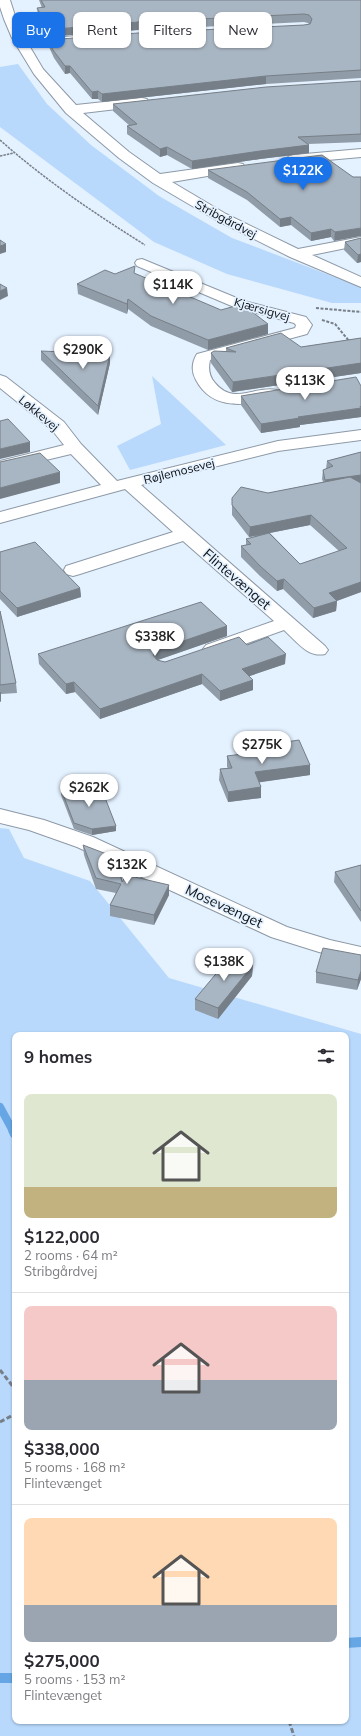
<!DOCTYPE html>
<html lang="en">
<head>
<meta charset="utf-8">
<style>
  :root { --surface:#fff; --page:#f2f2f3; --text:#2b2b33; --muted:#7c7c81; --line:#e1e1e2; --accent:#1a73e8 }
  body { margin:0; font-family:Mulish,sans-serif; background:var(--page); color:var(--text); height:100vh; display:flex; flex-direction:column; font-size:15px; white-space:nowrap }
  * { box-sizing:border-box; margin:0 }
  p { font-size:13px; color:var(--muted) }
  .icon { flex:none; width:22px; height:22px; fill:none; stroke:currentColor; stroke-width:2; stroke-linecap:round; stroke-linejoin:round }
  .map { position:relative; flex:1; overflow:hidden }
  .side { position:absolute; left:12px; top:1032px; width:337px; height:692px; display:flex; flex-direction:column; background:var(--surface); border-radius:8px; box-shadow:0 1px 3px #0004 }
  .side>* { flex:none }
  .guide { position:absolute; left:12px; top:12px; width:337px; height:36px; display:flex; gap:8px }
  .price { position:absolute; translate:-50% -34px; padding:0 9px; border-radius:14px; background:#fff; color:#222; font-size:13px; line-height:26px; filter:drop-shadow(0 1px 2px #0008) }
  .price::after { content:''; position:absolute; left:50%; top:24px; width:12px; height:9px; margin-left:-6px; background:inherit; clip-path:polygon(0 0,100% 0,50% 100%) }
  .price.selected { background:var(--accent); color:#fff }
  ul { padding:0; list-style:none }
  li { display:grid; align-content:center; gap:8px; height:212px; padding:0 12px }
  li+li { border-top:1px solid var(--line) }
  li span { display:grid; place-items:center; height:124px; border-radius:8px; color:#555 }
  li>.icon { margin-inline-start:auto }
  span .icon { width:72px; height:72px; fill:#fffc; stroke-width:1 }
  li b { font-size:17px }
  h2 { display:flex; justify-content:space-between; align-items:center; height:48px; padding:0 12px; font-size:17px }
  .chip { padding:0 14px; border-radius:8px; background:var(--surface); box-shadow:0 1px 3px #0004; font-size:14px; line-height:36px }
  .chip.selected { background:var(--accent); color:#fff }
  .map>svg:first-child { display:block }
  .green { fill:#b8d9fc; fill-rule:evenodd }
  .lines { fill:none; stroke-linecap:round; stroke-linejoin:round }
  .stream-far1 { stroke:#66a6e4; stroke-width:8 }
  .stream { stroke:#66a6e4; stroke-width:10 }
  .minor-casing { stroke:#8d99a6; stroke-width:2 }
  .path-far2 { stroke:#777f88; stroke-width:1.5; stroke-dasharray:2.5 1; stroke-linecap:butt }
  .path-far1 { stroke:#777f88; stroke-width:2; stroke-dasharray:3 1.5; stroke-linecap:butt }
  .path { stroke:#777f88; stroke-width:3; stroke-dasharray:5 2.5; stroke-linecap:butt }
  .minor { fill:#fff; fill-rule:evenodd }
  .wall { fill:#909ca7; fill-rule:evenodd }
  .shaded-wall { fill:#767f88 }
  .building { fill:#a8b5c2; stroke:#767f88 }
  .labels { text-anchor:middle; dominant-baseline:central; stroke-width:3.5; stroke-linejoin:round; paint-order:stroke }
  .far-street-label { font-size:12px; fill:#0c1015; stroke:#e4f1ff }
  .street-label { font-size:14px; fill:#0c1015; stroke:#e4f1ff }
</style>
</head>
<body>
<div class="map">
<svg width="361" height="1736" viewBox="0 0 361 1736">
  <rect width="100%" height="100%" fill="#e4f1ff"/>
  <g class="green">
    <polygon points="18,64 47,104 91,145 159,196 232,238 361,287 361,303 332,303 227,274 154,242 0,127 0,67"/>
    <polygon points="152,376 226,445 130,470 117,446 161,424"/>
    <path d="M0,828L9,829L24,858L90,881L169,978L361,1034V1736H0ZM15,1035H346V1721H15Z"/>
  </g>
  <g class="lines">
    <polyline class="stream-far1" points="0,1107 13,1131"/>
    <g class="stream">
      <polyline points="13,1130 15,1134"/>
      <polyline points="346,1643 361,1642"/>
      <polyline points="0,1678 15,1678"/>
    </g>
    <defs>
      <g id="minor">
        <polygon points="0,0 10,0 16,19 25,40 77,36 81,37 83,40 81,43 77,44 30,47 43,69 76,105 142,98 147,99 149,102 147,105 142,106 83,113 129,152 160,174 238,163 243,164 245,167 243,170 172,182 226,214 298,249 361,237 361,245 312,255 361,277 361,287 290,257 216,220 153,183 119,158 66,113 34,74 12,38 4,19 0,7"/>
        <polygon points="361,149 361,157 294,163 289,162 287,159 289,156 294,155"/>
        <path d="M142,259L244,301L306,317L312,325L307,334L210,360C208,369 209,376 215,383C234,406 255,385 277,390L279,394L277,398C248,405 213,412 196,380C191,371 192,362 197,354L295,328L296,325L294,323L234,307L137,266L135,263L137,260Z"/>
        <path d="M0,375L6,377L64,422L81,444L117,481L278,441L361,430V440L278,451L141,485L325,646L328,650L325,654C308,658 296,641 284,630L220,653L213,655L206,653L203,649L206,645L274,621L183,541L80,574L73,576L66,574L64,570L66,566L173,532L125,489L0,523V512L101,485L71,454L0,471V461L64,445L52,430L0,388Z"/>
        <polygon points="0,809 44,820 93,837 287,927 330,940 361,947 361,963 319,952 271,937 77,847 29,830 0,823"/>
      </g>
    </defs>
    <use href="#minor" class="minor-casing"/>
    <g class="path-far2">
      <path d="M0,140C45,180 94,213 145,245"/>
      <polyline points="0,156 14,153"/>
    </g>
    <g class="path-far1">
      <polyline points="316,308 361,312"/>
      <polyline points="322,320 335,324 350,342"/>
    </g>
    <g class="path">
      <polyline points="0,1370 15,1389"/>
      <polyline points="0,1422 15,1414"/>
      <polyline points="289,1721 294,1736"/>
    </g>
    <use href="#minor" class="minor"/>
  </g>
  <g class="wall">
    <polygon points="39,0 361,0 361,78 266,84 102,102 98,99 92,99 70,73 65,74 54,58 49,47 48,40 304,25 309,24 308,23 304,22 138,30 44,37 38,25 38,18 39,18 38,15 37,8 42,8"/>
    <polygon points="361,81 361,142 308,144 309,153 260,159 192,169 167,155 160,157 127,134 127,126 130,126 113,111 113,104"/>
    <polygon points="208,170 353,177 334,241 331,237 311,241 291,225 280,227 247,200 208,178"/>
    <polygon points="361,238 361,262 357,263 344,250 345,242"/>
    <polygon points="115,274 135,274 268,334 208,350 151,326 128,309 127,314 78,294 77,284"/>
    <polygon points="361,338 361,373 232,392 211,363 211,353 226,351 226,348 301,347"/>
    <polygon points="41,351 110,363 98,415 41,360"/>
    <polygon points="361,386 361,417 300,425 300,427 261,433 241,405 241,396"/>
    <path d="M361,452V592L337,601L336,611L313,618L283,589L277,591L260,576L241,557V546L246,545V539L256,536L249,537L232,515V498L268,493L323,482L322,479L323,470L326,469L327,461ZM310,525L339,551L300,564L270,533Z"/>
    <polygon points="0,552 80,588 81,597 17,617 0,599"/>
    <polygon points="0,611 16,683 17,693 1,694 1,701 0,702"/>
    <polygon points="227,626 227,636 157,660 165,662 247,645 285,664 249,676 253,680 253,690 220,701 202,684 100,719 75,692 66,694 39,664 38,654"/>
    <polygon points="279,743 310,765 310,775 259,782 261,787 261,798 228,802 219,780 220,769 228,768 227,767 227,756 278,749"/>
    <polygon points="61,789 116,831 92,835 74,829 61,795"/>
    <polygon points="83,845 122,882 169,885 169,895 154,925 110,916 110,905 116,893 96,889 84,855"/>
    <polygon points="361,865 361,922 334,882 335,872"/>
    <polygon points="361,955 361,979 357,990 316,983 316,972"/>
    <polygon points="253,965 252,976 218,1019 195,1010 195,999"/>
  </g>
  <g class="shaded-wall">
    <polygon points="138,22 138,30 44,37 44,30"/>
    <polygon points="65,66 70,66 70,73 65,74"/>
    <polygon points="266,76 266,84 102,102 102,94"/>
    <polygon points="98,91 98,99 92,99 92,92"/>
    <polygon points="309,145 309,153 260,159 192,169 192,161 260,151"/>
    <polygon points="167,147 167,155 160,157 160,149"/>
    <polygon points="291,217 291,225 280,227 280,219"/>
    <polygon points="361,228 361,236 334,241 335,232"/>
    <polygon points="331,229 331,237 311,241 311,233"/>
    <polygon points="6,244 6,252 0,254 0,246"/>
    <polygon points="361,254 361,262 357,263 358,255"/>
    <polygon points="7,288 8,296 0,300 0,291"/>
    <polygon points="128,299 128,309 127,314 127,304"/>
    <polygon points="268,324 268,334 208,350 208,340"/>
    <polygon points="110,354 110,363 98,415 98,406"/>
    <polygon points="361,363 361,373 232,392 233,382"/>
    <polygon points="361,408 361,417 300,425 300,427 261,433 261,424 298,417"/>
    <polygon points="30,442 30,452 0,459 0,449"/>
    <polygon points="60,472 60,483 0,499 0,488"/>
    <polygon points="361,475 361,483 325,489 325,480"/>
    <polygon points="311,515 310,525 249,537 250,527"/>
    <polygon points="284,579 283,589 277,591 277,581"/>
    <polygon points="361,582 361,592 328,604 329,593"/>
    <polygon points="80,588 81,597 17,617 17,608"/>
    <polygon points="337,601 336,611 313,618 314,608"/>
    <polygon points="227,626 227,636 158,660 154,665 153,655 157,650"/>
    <polygon points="286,654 285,664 241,679 242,669"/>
    <polygon points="202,674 202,684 100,719 100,709"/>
    <polygon points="253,680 253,690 220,701 220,691"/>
    <polygon points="74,682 75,692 66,694 66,684"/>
    <polygon points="0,692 1,692 1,701 0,702"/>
    <polygon points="310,765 310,775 255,783 255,772"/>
    <polygon points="261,787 261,798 228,802 228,792"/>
    <polygon points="116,826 116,831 92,835 92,829"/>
    <polygon points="169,885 169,895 154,925 154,915"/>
    <polygon points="253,965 252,976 218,1019 218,1008"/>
    <polygon points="361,971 361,979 357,990 358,980"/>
  </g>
  <g class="building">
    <polygon points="41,0 361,0 361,70 266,76 102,94 98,91 92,92 70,66 65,66 53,50 48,40 138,33 304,25 310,24 312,19 309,15 304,14 138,22 44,30 38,18 42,17 37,8 45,7"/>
    <polygon points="361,81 361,134 298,137 309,145 260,151 192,161 167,147 160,149 127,126 137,124 113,104 266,87"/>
    <polygon points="322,155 353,177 361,177 361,228 335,232 331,229 311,233 291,217 280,219 247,192 208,170"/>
    <polygon points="361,238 361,254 358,255 345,242"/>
    <polygon points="0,240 6,244 0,246"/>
    <polygon points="135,266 134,273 221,310 242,304 268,324 208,340 151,316 128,299 127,304 77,284 105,270 115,274"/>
    <polygon points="0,284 7,288 0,291"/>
    <polygon points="281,333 301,347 361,338 361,363 233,382 211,353 214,351 236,352 226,348"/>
    <polygon points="41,351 110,354 98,406"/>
    <polygon points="356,377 361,386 361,407 360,406 361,408 298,417 300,418 261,424 241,396"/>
    <polygon points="8,419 30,442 0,449 0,421"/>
    <polygon points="361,452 361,475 325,480 323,470 333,466 327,461"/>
    <polygon points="40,453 60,472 0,488 0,462"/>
    <polygon points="350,477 361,483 361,582 329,593 337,601 314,608 284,579 277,581 260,566 241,546 251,544 246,539 269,533 300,564 347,548 311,515 250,527 232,505 232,498 241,487 268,493"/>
    <polygon points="35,542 80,588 17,608 0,591 0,552"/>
    <polygon points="201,602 227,626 157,650 153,655 157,660 165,662 239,637 247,645 268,637 286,654 242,669 253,680 220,691 202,674 100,709 74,682 66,684 38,654"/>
    <polygon points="0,611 16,683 0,685"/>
    <polygon points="299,740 310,765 255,772 261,787 228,792 220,769 232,768 227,756 281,749 279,743"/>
    <polygon points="61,789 102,790 116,826 92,829 74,823"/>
    <polygon points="83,845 117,858 122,882 126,875 169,885 154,915 110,905 121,884 96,878"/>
    <polygon points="361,865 361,911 335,872"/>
    <polygon points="323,948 361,955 361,971 358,980 316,972"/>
    <polygon points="230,957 253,965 218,1008 195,999"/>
  </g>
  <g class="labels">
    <g class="far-street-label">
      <text transform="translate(226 219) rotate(28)">Stribgårdvej</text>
      <text transform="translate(262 309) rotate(16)">Kjærsigvej</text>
      <text transform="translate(39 413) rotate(40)">Løkkevej</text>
      <text transform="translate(179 471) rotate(-14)">Røjlemosevej</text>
    </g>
    <g class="street-label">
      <text transform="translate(237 579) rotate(41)">Flintevænget</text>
      <text transform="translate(224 906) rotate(25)">Mosevænget</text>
    </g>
  </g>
</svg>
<b class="price selected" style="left:303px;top:191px">$122K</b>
<b class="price" style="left:173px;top:305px">$114K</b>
<b class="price" style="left:83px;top:370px">$290K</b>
<b class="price" style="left:305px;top:401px">$113K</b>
<b class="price" style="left:155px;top:657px">$338K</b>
<b class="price" style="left:262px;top:765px">$275K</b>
<b class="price" style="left:89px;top:808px">$262K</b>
<b class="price" style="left:127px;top:885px">$132K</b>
<b class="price" style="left:224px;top:982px">$138K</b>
<div class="guide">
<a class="chip selected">Buy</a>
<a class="chip">Rent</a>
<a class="chip">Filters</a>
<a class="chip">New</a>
</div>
<section class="side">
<h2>9 homes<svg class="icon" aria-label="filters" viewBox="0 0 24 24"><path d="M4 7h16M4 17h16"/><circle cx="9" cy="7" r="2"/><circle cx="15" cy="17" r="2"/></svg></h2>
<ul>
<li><span style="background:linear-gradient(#dfe7d0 75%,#c2b280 0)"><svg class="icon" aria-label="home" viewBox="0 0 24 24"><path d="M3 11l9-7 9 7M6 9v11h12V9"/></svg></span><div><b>$122,000</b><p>2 rooms · 64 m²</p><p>Stribgårdvej</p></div></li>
<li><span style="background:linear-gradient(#f6c9c9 60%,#9aa5b1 0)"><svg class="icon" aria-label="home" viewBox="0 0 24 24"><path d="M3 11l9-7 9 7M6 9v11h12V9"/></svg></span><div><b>$338,000</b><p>5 rooms · 168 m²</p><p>Flintevænget</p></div></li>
<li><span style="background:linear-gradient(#ffd9b3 70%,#9aa5b1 0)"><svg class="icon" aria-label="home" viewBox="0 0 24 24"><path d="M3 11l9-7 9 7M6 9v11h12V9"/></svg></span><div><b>$275,000</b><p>5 rooms · 153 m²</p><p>Flintevænget</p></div></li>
</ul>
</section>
</div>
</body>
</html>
